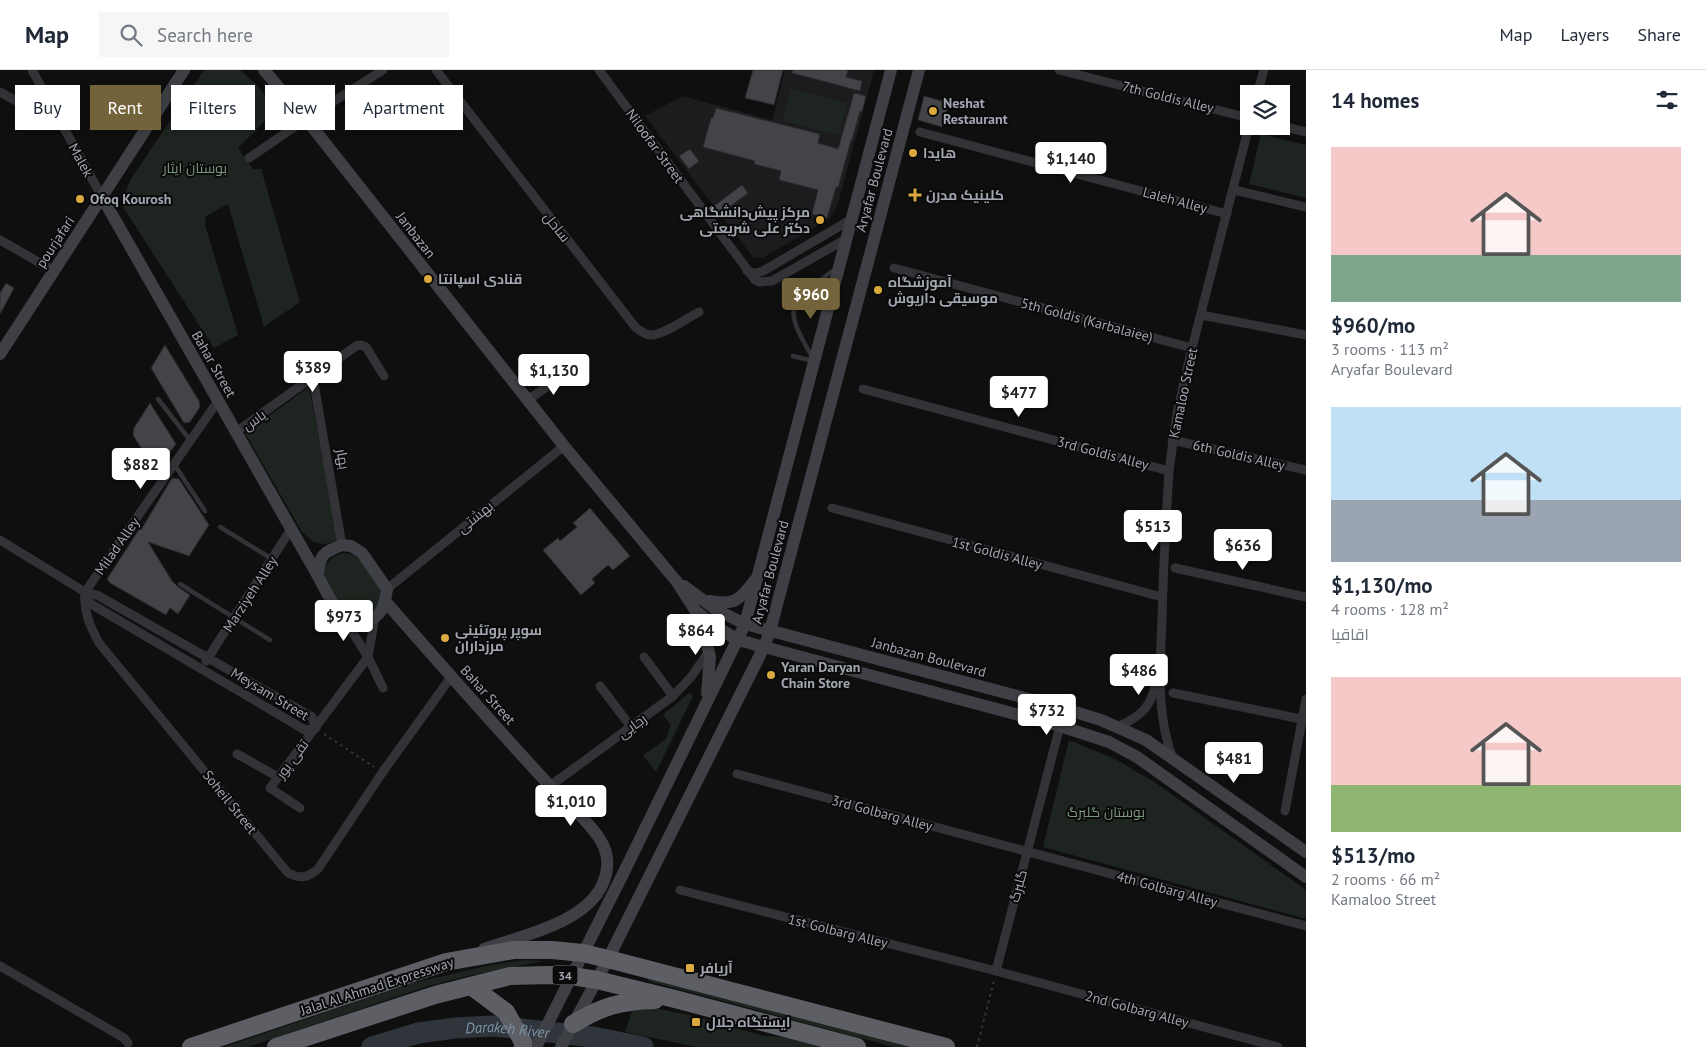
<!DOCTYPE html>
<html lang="en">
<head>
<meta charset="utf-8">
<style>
  :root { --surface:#fff; --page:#f6f6f7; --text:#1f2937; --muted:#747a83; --line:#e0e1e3; --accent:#73633a }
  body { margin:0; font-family:"PT Sans",Cairo,sans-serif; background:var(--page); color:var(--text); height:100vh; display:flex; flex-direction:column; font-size:19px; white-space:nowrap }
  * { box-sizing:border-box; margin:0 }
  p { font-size:16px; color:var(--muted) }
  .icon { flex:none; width:28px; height:28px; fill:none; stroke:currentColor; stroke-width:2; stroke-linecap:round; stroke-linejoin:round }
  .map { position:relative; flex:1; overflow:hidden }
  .side { display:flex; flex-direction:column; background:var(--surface); width:400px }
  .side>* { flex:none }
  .hud { position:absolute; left:15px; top:15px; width:475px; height:45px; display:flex; gap:10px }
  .fabs { position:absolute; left:1240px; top:15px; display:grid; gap:10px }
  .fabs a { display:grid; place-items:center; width:50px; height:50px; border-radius:0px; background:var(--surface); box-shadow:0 2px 8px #0003; font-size:25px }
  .price { position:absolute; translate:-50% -42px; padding:0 11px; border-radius:5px; background:#fff; color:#222; font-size:16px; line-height:32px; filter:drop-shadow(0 1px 2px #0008) }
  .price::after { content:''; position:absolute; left:50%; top:30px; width:15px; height:11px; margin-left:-8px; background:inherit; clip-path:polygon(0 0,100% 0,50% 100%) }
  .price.selected { background:var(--accent); color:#fff }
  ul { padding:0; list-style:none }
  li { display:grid; align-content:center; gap:10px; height:265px; padding:0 25px }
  li span { display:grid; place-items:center; height:155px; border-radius:0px; color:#555 }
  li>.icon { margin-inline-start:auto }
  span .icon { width:90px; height:90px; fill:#fffc; stroke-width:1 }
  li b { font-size:21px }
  h2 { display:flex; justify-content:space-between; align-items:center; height:60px; padding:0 25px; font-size:21px }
  .pill { padding:0 18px; border-radius:0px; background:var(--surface); box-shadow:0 2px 8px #0003; font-size:18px; line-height:45px }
  .pill.selected { background:var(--accent); color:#fff }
  header { display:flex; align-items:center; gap:30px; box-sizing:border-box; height:70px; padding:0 25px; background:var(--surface); border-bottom:1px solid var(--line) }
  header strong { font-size:24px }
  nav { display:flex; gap:28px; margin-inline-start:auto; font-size:18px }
  .search { width:350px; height:45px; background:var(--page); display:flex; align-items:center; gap:12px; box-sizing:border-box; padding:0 18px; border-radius:0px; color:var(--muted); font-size:19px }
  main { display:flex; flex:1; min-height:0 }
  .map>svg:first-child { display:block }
  .built { fill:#1c1b1d }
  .green { fill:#1e241f }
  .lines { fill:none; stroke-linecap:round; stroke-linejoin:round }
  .river { stroke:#2f353b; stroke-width:21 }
  .building { fill:#434448; stroke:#2a2a2c }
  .path { stroke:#37383c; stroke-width:2; stroke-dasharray:2.5 4; stroke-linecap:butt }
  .lane { stroke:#333337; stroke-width:4.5 }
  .street { stroke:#333337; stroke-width:9 }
  .secondary { stroke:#3f4045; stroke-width:12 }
  .highway { stroke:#5d5f65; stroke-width:18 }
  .poi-dot { fill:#daaa3e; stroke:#0a0a0b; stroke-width:2 }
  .labels { text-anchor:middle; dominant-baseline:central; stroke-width:4; stroke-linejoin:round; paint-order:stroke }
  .shield { fill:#0a0a0b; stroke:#74777e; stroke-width:1 }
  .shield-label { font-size:12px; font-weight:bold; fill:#a2a6b0 }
  .street-label { font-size:14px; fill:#a2a6b0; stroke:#0a0a0b }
  .poi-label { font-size:14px; font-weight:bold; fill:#a2a6b0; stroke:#0a0a0b; text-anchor:start }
  .park-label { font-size:14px; fill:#7b997e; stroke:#0a0a0b }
  .water-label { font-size:15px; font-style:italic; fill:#7c92a7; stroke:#0a0a0b }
</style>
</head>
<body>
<header>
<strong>Map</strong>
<div class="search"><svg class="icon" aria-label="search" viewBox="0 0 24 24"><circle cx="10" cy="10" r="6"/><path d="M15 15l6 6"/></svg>Search here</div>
<nav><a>Map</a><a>Layers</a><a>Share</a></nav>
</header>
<main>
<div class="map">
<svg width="1306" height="977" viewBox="0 0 1306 977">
  <rect width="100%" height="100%" fill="#0f0f10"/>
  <polygon class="built" points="785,0 874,0 838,134 829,149 763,188 753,187 645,46 682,26 772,50"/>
  <g class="green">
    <polygon points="204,0 240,0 256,14 269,30 274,42 238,78 253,99 261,99 300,232 264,257 228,134 206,146 205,155 238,265 214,278 123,137 125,124 131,109"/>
    <polygon points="791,18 847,33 839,66 783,51"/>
    <polygon points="1261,64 1306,75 1306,128 1249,114"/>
    <path d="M309,317L338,470C321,477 315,475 302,462L245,363Z"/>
    <path d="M344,483C347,484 350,484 352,485C360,487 378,513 380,520C382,529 377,539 370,544C364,547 353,546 348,543C342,538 338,530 335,524C332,519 327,513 325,507C322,494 333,485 344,483Z"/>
    <polygon points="689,623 693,626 656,702 643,685 666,669 671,655 663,645"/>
    <polygon points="1069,670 1117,690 1156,713 1306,820 1306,849 1043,777"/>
    <polygon points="523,890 544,891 468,906 428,916 248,977 224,977 409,914 490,895"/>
    <polygon points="649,907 925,977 894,977 648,911"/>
    <polygon points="634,934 694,946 765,966 795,967 834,977 696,977 625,962"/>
  </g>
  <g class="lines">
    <path class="river" id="s1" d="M372,977L418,963L455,958L494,956L593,967L643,977"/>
  </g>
  <g class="building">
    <polygon points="753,0 783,0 774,35 745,28"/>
    <polygon points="793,0 848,0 846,7 862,11 860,21 792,3"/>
    <polygon points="854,23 866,26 862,42 860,41 852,70 851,70 838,118 836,117 827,148 812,144 818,120 779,110 781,101 754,94 755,91 703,77 711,48 713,48 716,38 820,64 818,73 838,79"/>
    <polygon points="924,26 949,33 942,57 918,50"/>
    <polygon points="690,79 699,91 689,99 679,86"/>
    <polygon points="742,115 748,123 720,144 714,136"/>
    <polygon points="6,213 14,218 0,244 0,223"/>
    <polygon points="165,275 199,331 200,337 190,352 184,353 151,298"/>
    <polygon points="150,333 176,374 156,401 133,365 134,358"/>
    <polygon points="172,408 179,409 209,455 189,486 148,472 172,511 178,517 190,525 178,544 170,538 166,545 110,513 107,509 140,458 141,460"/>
    <polygon points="590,438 630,486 613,500 608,495 592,509 595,513 581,525 543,480 558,468 560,471 577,457 573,453"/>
  </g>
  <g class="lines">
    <g class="path">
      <polyline points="324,664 374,697"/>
      <polyline points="977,977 994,911"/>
    </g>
    <g class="lane">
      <polyline points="793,286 813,291"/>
      <path d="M812,287C806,275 791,253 794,240C796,227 824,207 835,199"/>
      <polyline points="158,329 190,370"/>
      <polyline points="174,394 205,441"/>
      <polyline points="220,457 272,489"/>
      <polyline points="180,514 270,570"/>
    </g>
    <g class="street">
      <polyline points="32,0 102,127"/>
      <path d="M436,0L636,258C641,261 645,265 651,265C664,265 687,248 699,242"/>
      <polyline points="599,0 755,210 760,212 772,211 846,169"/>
      <polyline points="1059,0 1249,48"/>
      <polyline points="0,22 63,57"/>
      <polyline points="1257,24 1264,0"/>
      <polyline points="1281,56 1306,62"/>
      <polyline points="920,62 1227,144"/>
      <polyline points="249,88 306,49 383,0"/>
      <polyline points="1234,120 1306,137"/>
      <polyline points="0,170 54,201"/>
      <polyline points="894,198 1192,278"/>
      <polyline points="747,201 755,203 763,201 852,149"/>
      <polyline points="1201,245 1306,265"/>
      <polyline points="313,308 342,475"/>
      <polyline points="863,319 1169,401"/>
      <polyline points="528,330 567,302"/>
      <polyline points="236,362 356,276 361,275 366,277 384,306"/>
      <polyline points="1172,370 1306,400"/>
      <polyline points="832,438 1162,527"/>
      <path d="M0,470L85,522C83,541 90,556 99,573L288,803C301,809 307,808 318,799L382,703L451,607"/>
      <polyline points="1175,498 1306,527"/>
      <polyline points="387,519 564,376"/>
      <polyline points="85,522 91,534 305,660 316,658"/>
      <polyline points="85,522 97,525 312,647 316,658"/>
      <polyline points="85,522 218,331"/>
      <polyline points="341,544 368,587 383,618"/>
      <polyline points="644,587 673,626"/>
      <polyline points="206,591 291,459"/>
      <polyline points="600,616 631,657"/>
      <polyline points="1173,623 1306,650"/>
      <path d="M1117,657C1145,645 1152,635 1158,605"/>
      <polyline points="237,684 278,707"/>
      <path d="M1173,689C1156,646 1160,596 1162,550C1163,500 1166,450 1169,401L1177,343L1192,278L1249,56"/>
      <polyline points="737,704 1306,856"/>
      <polyline points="550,716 673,626 691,607 705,587"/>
      <polyline points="300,738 270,718 368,587 375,547"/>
      <polyline points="1285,741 1306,629"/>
      <polyline points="680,820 996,901 1278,977"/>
      <polyline points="0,896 124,968 128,973"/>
      <polyline points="996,901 1060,656"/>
    </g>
    <g class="secondary">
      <polyline points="264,0 306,49 564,376 677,512 695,540 713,555 738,570 1060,656 1109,672 1137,687 1306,807"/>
      <polyline points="102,127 318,506"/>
      <polyline points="0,284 184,0"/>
      <path d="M342,475L351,476L362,483L387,519C386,526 385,534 381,541C373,553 354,554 343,545C333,537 324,517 318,506C320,483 323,483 342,475Z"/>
      <polyline points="684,516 715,539 745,554 1059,637 1101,650 1146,670 1306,782"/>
      <path d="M385,531C439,593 493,654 549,715C565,732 595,756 604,777C609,788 608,802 603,813C587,853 520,866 484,879"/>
      <path d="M709,531C734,536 740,530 755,510"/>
      <polyline points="696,542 706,570 710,587 707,623"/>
      <polyline points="536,977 623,804 745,554 891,0"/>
      <polyline points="561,977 608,889 764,577 770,561 919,0"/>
    </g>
    <g class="highway">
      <polyline points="471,916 506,942 523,972 523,977"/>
      <path d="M573,954C602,936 621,931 655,930"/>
      <polyline points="191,977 446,892 514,880 552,880 583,883 608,889 946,977"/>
      <polyline points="276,977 435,925 510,906 549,905 572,906 597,910 675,929 857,977"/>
    </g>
  </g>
  <g class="poi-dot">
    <circle cx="933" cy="41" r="5"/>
    <circle cx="913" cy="83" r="5"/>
    <path d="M912.5 117.5h5v5h5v5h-5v5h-5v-5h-5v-5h5z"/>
    <circle cx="80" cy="129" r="5"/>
    <circle cx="820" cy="150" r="5"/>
    <circle cx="428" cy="209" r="5"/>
    <circle cx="878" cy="220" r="5"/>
    <circle cx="445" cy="568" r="5"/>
    <circle cx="771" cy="605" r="5"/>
    <rect x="685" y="893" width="10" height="10" rx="2.5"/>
    <rect x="691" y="947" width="10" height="10" rx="2.5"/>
  </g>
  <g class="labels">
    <rect class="shield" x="552.5" y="895.5" width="25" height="19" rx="4"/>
    <g class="shield-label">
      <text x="565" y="905">34</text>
    </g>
    <g class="street-label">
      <text transform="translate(1168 27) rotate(14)">7th Goldis Alley</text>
      <text transform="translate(655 76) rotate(54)">Niloofar Street</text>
      <text transform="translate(81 90) rotate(61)">Malek</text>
      <text transform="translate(874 110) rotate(-75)">Aryafar Boulevard</text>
      <text transform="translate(1175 130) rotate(15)">Laleh Alley</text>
      <text transform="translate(557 157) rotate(52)">ساحل</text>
      <text transform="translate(416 165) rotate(52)">Janbazan</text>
      <text transform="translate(55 172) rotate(-57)">pourjafari</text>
      <text transform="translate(1087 250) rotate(15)">5th Goldis (Karbalaiee)</text>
      <text transform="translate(214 294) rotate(60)">Bahar Street</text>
      <text transform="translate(1183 323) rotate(-78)">Kamaloo Street</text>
      <text transform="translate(254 350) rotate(-35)">یاس</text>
      <text transform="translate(1103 383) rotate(15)">3rd Goldis Alley</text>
      <text transform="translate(1239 385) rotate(13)">6th Goldis Alley</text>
      <text transform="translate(343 389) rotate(80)">بهار</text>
      <text transform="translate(475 447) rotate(-39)">بهشتی</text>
      <text transform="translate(117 476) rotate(-55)">Milad Alley</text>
      <text transform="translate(997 483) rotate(15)">1st Goldis Alley</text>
      <text transform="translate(770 502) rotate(-75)">Aryafar Boulevard</text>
      <text transform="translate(250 524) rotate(-57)">Marziyeh Alley</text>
      <text transform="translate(929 587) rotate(15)">Janbazan Boulevard</text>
      <text transform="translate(270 624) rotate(31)">Meysam Street</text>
      <text transform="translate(488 625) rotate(48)">Bahar Street</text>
      <text transform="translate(632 656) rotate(-36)">رجایی</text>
      <text transform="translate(292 689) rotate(-53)">تقی پور</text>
      <text transform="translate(230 732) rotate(51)">Soheil Street</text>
      <text transform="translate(882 743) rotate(15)">3rd Golbarg Alley</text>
      <text transform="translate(1018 816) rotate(-75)">گلبرگ</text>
      <text transform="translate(1167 819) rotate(15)">4th Golbarg Alley</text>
      <text transform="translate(838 861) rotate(14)">1st Golbarg Alley</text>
      <text transform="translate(377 916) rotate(-18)">Jalal Al Ahmad Expressway</text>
      <text transform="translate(1137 939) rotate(15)">2nd Golbarg Alley</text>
    </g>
    <g class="poi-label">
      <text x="943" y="33">Neshat<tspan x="943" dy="16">Restaurant</tspan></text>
      <text x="923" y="83">هایدا</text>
      <text x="926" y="125">کلینیک مدرن</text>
      <text x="90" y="129">Ofoq Kourosh</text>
      <text x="810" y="142" text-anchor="end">مرکز پیش‌دانشگاهی<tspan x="810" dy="16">دکتر علی شریعتی</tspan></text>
      <text x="438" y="209">قنادی اسپانتا</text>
      <text x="888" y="212">آموزشگاه<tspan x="888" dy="16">موسیقی داریوش</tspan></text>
      <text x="455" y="560">سوپر پروتئینی<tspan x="455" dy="16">مرزداران</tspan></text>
      <text x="781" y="597">Yaran Daryan<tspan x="781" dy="16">Chain Store</tspan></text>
      <text x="700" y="898">آریافر</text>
      <text x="706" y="952">ایستگاه جلال</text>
    </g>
    <g class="park-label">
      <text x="195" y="98">بوستان ایثار</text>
      <text x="1106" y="742">بوستان گلبرگ</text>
    </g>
    <g class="water-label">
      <text stroke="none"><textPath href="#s1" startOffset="138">Darakeh River</textPath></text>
    </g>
  </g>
</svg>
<div class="fabs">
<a><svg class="icon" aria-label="layers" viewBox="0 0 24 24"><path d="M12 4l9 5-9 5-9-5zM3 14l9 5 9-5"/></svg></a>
</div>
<b class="price" style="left:1071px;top:114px">$1,140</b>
<b class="price selected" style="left:811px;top:250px">$960</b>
<b class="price" style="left:313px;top:323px">$389</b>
<b class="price" style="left:554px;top:326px">$1,130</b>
<b class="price" style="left:1019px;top:348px">$477</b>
<b class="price" style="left:141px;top:420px">$882</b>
<b class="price" style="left:1153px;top:482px">$513</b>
<b class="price" style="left:1243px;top:501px">$636</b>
<b class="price" style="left:344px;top:572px">$973</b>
<b class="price" style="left:696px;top:586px">$864</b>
<b class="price" style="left:1139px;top:626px">$486</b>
<b class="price" style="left:1047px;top:666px">$732</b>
<b class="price" style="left:1234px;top:714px">$481</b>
<b class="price" style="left:571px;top:757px">$1,010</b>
<div class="hud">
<a class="pill">Buy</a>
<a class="pill selected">Rent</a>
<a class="pill">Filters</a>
<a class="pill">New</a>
<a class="pill">Apartment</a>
</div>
</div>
<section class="side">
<h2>14 homes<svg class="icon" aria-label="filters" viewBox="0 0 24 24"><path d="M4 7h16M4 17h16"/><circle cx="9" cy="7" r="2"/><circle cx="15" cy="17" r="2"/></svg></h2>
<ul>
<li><span style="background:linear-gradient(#f6c9c9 70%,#7fa58c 0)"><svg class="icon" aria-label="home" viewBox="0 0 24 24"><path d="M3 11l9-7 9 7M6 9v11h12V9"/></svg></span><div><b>$960/mo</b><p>3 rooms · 113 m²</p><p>Aryafar Boulevard</p></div></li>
<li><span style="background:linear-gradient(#bfe0f5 60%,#9aa5b1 0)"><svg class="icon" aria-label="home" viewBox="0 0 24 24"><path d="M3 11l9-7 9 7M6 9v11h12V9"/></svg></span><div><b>$1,130/mo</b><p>4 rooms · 128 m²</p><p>اقاقیا</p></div></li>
<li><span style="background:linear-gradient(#f6c9c9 70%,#8fb573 0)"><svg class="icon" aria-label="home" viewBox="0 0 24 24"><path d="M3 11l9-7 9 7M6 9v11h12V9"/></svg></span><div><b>$513/mo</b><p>2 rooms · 66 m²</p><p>Kamaloo Street</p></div></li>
</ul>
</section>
</main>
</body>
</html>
